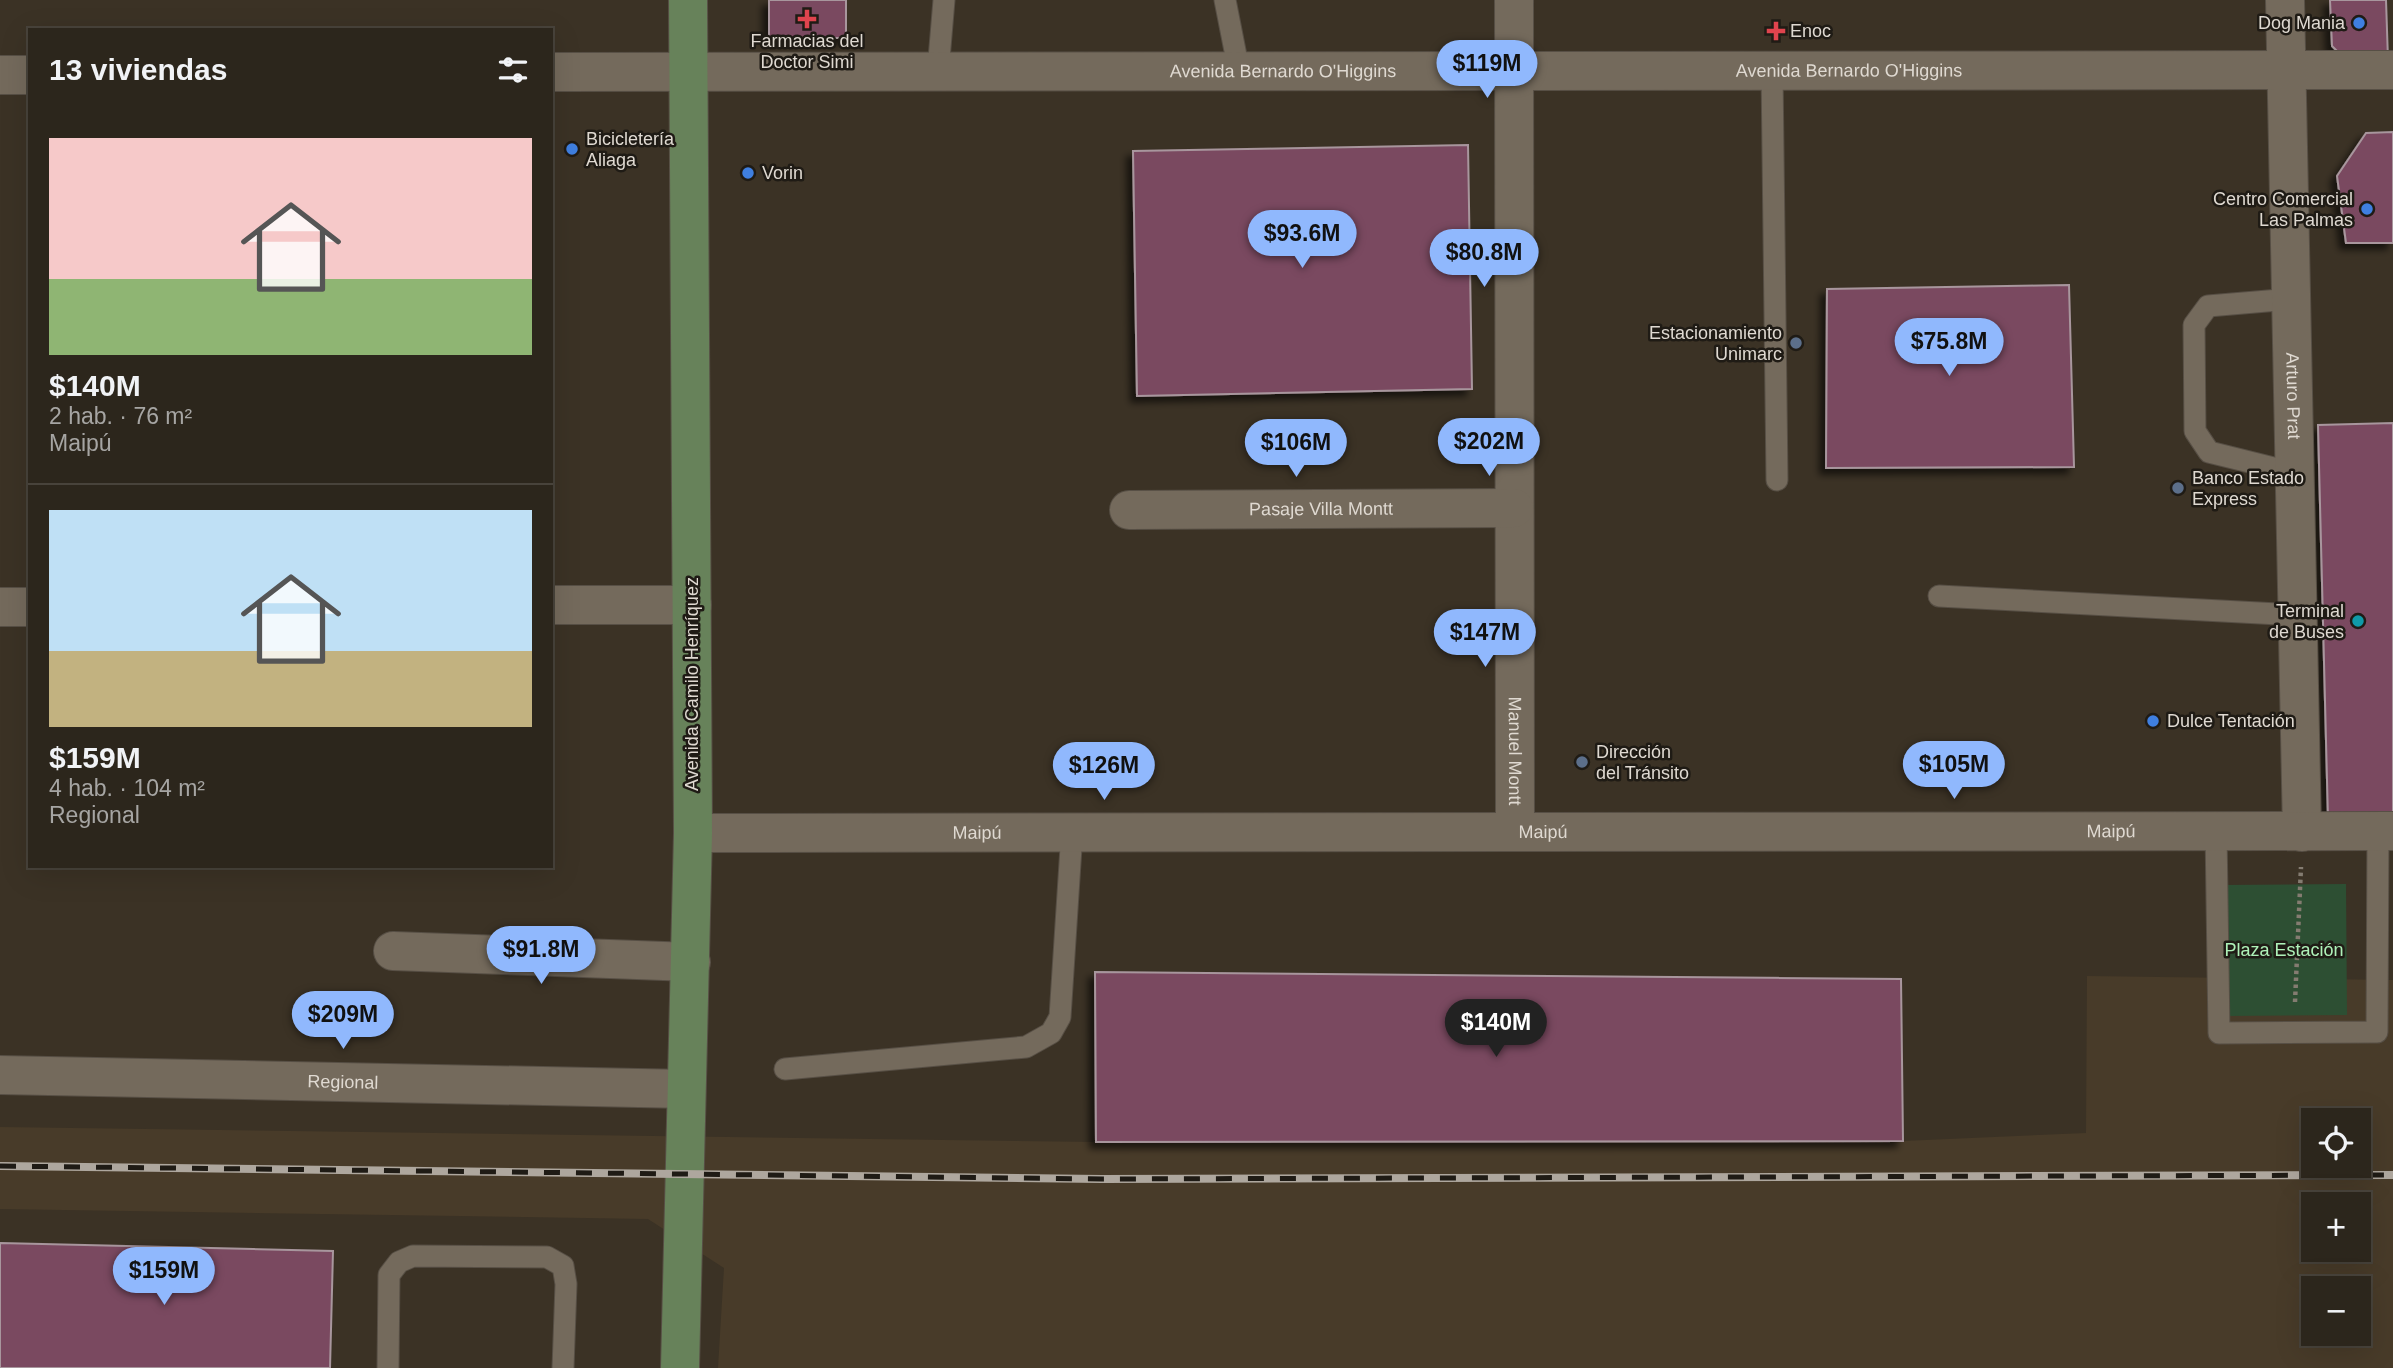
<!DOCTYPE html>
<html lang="es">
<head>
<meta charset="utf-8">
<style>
  :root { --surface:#2c261c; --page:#342e25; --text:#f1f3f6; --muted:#a6a5a3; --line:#48433b; --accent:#90b8fd }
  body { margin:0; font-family:Arial,sans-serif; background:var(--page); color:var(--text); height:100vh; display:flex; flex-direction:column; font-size:26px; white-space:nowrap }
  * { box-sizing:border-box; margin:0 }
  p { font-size:23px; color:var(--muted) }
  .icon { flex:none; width:38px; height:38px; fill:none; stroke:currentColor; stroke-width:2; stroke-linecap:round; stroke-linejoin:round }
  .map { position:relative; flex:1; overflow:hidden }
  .side { position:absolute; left:28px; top:28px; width:525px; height:840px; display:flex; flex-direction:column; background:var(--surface); border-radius:0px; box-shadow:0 7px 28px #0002,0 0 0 2px var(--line) }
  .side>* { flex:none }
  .buttons { position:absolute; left:2301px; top:1108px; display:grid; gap:14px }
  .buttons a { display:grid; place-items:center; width:70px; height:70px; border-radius:0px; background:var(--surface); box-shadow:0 7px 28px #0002,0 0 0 2px var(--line); font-size:35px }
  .price { position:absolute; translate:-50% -60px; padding:0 16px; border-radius:24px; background:var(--accent); color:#111; font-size:23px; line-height:46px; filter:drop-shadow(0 2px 4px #0008) }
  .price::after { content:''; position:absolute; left:50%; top:42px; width:21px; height:16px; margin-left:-10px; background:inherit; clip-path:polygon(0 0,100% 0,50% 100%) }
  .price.current { background:#222; color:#fff }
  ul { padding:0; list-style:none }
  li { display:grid; align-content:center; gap:14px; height:371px; padding:0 21px }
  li+li { border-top:2px solid var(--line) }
  li span { display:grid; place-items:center; height:217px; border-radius:0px; color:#555 }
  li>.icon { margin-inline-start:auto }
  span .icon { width:126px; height:126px; fill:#fffc; stroke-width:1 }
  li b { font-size:30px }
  h2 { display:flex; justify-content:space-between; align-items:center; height:84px; padding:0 21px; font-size:30px }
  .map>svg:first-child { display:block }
  .built { fill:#483b29; fill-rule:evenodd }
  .green { fill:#2d4f33 }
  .building { fill:#7a4960; stroke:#a8969d; stroke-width:2; filter:url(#shadow) }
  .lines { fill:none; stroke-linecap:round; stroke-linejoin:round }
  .service-casing { stroke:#574f45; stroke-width:23 }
  .minor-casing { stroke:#574f45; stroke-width:40 }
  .tertiary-casing { stroke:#574f45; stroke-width:40 }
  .secondary-casing { stroke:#574f45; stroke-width:40 }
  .primary-casing { stroke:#574f45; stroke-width:40 }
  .path { stroke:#847c71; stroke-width:4.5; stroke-dasharray:3.5 3.5; stroke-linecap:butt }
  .service { stroke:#746a5c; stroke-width:21 }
  .minor { stroke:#746a5c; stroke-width:38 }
  .tertiary { stroke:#746a5c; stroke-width:38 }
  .secondary { stroke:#746a5c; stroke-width:38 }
  .primary { stroke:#67825a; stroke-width:38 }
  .rail-casing { stroke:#aea79e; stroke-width:8 }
  .rail { stroke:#1f1b15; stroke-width:5; stroke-dasharray:16; stroke-linecap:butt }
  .health-dot { fill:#e0444e; stroke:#1f1b15; stroke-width:2.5 }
  .shop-dot { fill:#3f7fe0; stroke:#1f1b15; stroke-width:2.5 }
  .service-dot { fill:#5c6f8a; stroke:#1f1b15; stroke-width:2.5 }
  .culture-dot { fill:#0f9aa8; stroke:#1f1b15; stroke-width:2.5 }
  .labels { text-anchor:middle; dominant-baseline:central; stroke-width:5; stroke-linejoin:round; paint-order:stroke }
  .poi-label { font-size:18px; fill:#dfd9d1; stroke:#1f1b15; text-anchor:start }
  .street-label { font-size:18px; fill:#dfd9d1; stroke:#1f1b15 }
  .park-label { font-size:18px; fill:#aef1b8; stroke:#1f1b15 }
</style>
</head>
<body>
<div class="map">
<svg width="2393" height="1368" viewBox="0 0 2393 1368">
  <defs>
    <filter id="shadow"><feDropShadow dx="-6" dy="6" stdDeviation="3.5" flood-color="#0009"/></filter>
  </defs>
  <rect width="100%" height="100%" fill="#3b3225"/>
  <path class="built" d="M2087,976L2393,980V1368H718L724,1268L648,1219L0,1209V1127L1096,1142L1903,1141L2086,1133ZM2314,1120H2359V1166H2314ZM2314,1204H2359V1250H2314ZM2314,1288H2359V1334H2314Z"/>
  <polygon class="green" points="2346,884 2347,1015 2223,1016 2222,885"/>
  <g class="building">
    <rect x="769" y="0" width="77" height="38"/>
    <polygon points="2330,0 2386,0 2388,60 2347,61 2332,46"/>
    <polygon points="2393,132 2393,243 2346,243 2337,176 2366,133"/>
    <polygon points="1468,145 1472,389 1137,396 1133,151"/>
    <polygon points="2069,285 2074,467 1826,468 1827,289"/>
    <polygon points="2393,423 2393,818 2328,819 2318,425"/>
    <polygon points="1095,972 1901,979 1903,1141 1096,1142"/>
    <polygon points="0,1243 333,1251 330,1368 0,1368"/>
  </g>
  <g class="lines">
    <defs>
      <g id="service">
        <polyline points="1225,0 1239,71"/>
        <polyline points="938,71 944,0"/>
        <polyline points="1772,71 1777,480"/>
        <polyline points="2291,299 2208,306 2194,325 2195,431 2209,452 2294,473"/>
        <polyline points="1939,596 2298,615"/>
        <polyline points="2216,831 2219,1033 2377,1032 2378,831"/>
        <polyline points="785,1069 1026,1047 1051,1033 1060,1017 1072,832"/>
        <polyline points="388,1368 389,1275 399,1262 413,1256 547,1257 563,1266 566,1284 563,1368"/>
      </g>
      <g id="minor">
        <path id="s1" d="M1514,0L1515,831"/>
        <path id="s2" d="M2285,0L2302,832"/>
        <path id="s3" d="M1129,510L1514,508"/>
        <polyline points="551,605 692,605"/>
        <polyline points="0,607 30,607"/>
        <polyline points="393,951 691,962"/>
        <path id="s4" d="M0,1075L686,1089"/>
      </g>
      <g id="tertiary">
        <path id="s5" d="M693,833L2393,831"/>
      </g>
      <g id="secondary">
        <path id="s6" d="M551,72L2393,70"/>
        <polyline points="0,75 30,75"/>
      </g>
      <polyline id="primary" points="680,1368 693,833 688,0"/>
    </defs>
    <use href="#service" class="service-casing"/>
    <use href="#minor" class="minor-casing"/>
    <use href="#tertiary" class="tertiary-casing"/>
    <use href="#secondary" class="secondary-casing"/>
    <use href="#primary" class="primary-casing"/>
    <polyline class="path" points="2295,1002 2301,867"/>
    <use href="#service" class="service"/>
    <use href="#minor" class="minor"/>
    <use href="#tertiary" class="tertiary"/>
    <use href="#secondary" class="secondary"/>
    <use href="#primary" class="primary"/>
    <defs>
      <polyline id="rail" points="0,1166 1102,1179 2393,1175"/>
    </defs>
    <use href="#rail" class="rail-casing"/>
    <use href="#rail" class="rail"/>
  </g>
  <g class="health-dot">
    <path d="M803.5 8.5h7v7h7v7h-7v7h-7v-7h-7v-7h7z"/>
    <path d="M1772.5 20.5h7v7h7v7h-7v7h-7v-7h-7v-7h7z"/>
  </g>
  <g class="shop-dot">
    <circle cx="2359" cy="23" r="7"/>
    <circle cx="572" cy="149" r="7"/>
    <circle cx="748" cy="173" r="7"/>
    <circle cx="2367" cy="209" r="7"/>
    <circle cx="2153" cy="721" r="7"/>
  </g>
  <g class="service-dot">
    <circle cx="1796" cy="343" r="7"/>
    <circle cx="2178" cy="488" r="7"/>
    <circle cx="1582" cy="762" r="7"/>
  </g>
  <circle class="culture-dot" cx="2358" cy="621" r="7"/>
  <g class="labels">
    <g class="poi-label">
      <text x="2345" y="23" text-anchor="end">Dog Mania</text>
      <text x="1790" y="31">Enoc</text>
      <text x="807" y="41" text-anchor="middle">Farmacias del<tspan x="807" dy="21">Doctor Simi</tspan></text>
      <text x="586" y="139">Bicicletería<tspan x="586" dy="21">Aliaga</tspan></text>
      <text x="762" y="173">Vorin</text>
      <text x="2353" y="199" text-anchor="end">Centro Comercial<tspan x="2353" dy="21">Las Palmas</tspan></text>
      <text x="1782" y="333" text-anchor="end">Estacionamiento<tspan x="1782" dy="21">Unimarc</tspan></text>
      <text x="2192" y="478">Banco Estado<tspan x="2192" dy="21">Express</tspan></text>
      <text x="2344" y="611" text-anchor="end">Terminal<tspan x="2344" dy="21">de Buses</tspan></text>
      <text x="2167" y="721">Dulce Tentación</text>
      <text x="1596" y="752">Dirección<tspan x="1596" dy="21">del Tránsito</tspan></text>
    </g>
    <g class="street-label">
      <text stroke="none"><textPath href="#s6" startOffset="732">Avenida Bernardo O'Higgins</textPath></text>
      <text stroke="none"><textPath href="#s6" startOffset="1298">Avenida Bernardo O'Higgins</textPath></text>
      <text stroke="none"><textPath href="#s2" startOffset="396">Arturo Prat</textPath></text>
      <text stroke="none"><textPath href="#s3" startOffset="192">Pasaje Villa Montt</textPath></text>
      <text transform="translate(692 684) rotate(-90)">Avenida Camilo Henríquez</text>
      <text stroke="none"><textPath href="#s1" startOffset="751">Manuel Montt</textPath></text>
      <text stroke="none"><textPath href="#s5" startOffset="850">Maipú</textPath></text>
      <text stroke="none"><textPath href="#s5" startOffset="1418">Maipú</textPath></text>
      <text stroke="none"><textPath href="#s5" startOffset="284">Maipú</textPath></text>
      <text stroke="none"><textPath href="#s4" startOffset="343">Regional</textPath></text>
    </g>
    <g class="park-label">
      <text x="2284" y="950">Plaza Estación</text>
    </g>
  </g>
</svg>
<div class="buttons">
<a><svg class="icon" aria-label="locate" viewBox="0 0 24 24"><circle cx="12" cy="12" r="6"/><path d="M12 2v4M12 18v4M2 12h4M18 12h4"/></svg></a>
<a>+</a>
<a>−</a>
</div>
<b class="price" style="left:1487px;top:100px">$119M</b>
<b class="price" style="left:1302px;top:270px">$93.6M</b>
<b class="price" style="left:1484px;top:289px">$80.8M</b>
<b class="price" style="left:1949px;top:378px">$75.8M</b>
<b class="price" style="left:1489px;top:478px">$202M</b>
<b class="price" style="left:1296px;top:479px">$106M</b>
<b class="price" style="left:1485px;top:669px">$147M</b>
<b class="price" style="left:1954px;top:801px">$105M</b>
<b class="price" style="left:1104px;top:802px">$126M</b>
<b class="price" style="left:541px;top:986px">$91.8M</b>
<b class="price" style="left:343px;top:1051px">$209M</b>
<b class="price current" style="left:1496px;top:1059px">$140M</b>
<b class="price" style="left:164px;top:1307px">$159M</b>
<section class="side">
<h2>13 viviendas<svg class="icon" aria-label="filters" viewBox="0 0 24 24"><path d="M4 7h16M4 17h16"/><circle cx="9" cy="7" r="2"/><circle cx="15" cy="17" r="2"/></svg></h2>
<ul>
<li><span style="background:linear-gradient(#f6c9c9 65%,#8fb573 0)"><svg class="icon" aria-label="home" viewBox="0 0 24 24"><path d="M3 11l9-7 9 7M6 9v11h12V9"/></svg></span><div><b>$140M</b><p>2 hab. · 76 m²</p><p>Maipú</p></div></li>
<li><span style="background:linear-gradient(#bfe0f5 65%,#c2b280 0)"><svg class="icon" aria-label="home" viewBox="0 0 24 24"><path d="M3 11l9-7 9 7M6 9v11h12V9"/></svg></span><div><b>$159M</b><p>4 hab. · 104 m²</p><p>Regional</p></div></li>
</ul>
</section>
</div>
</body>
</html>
